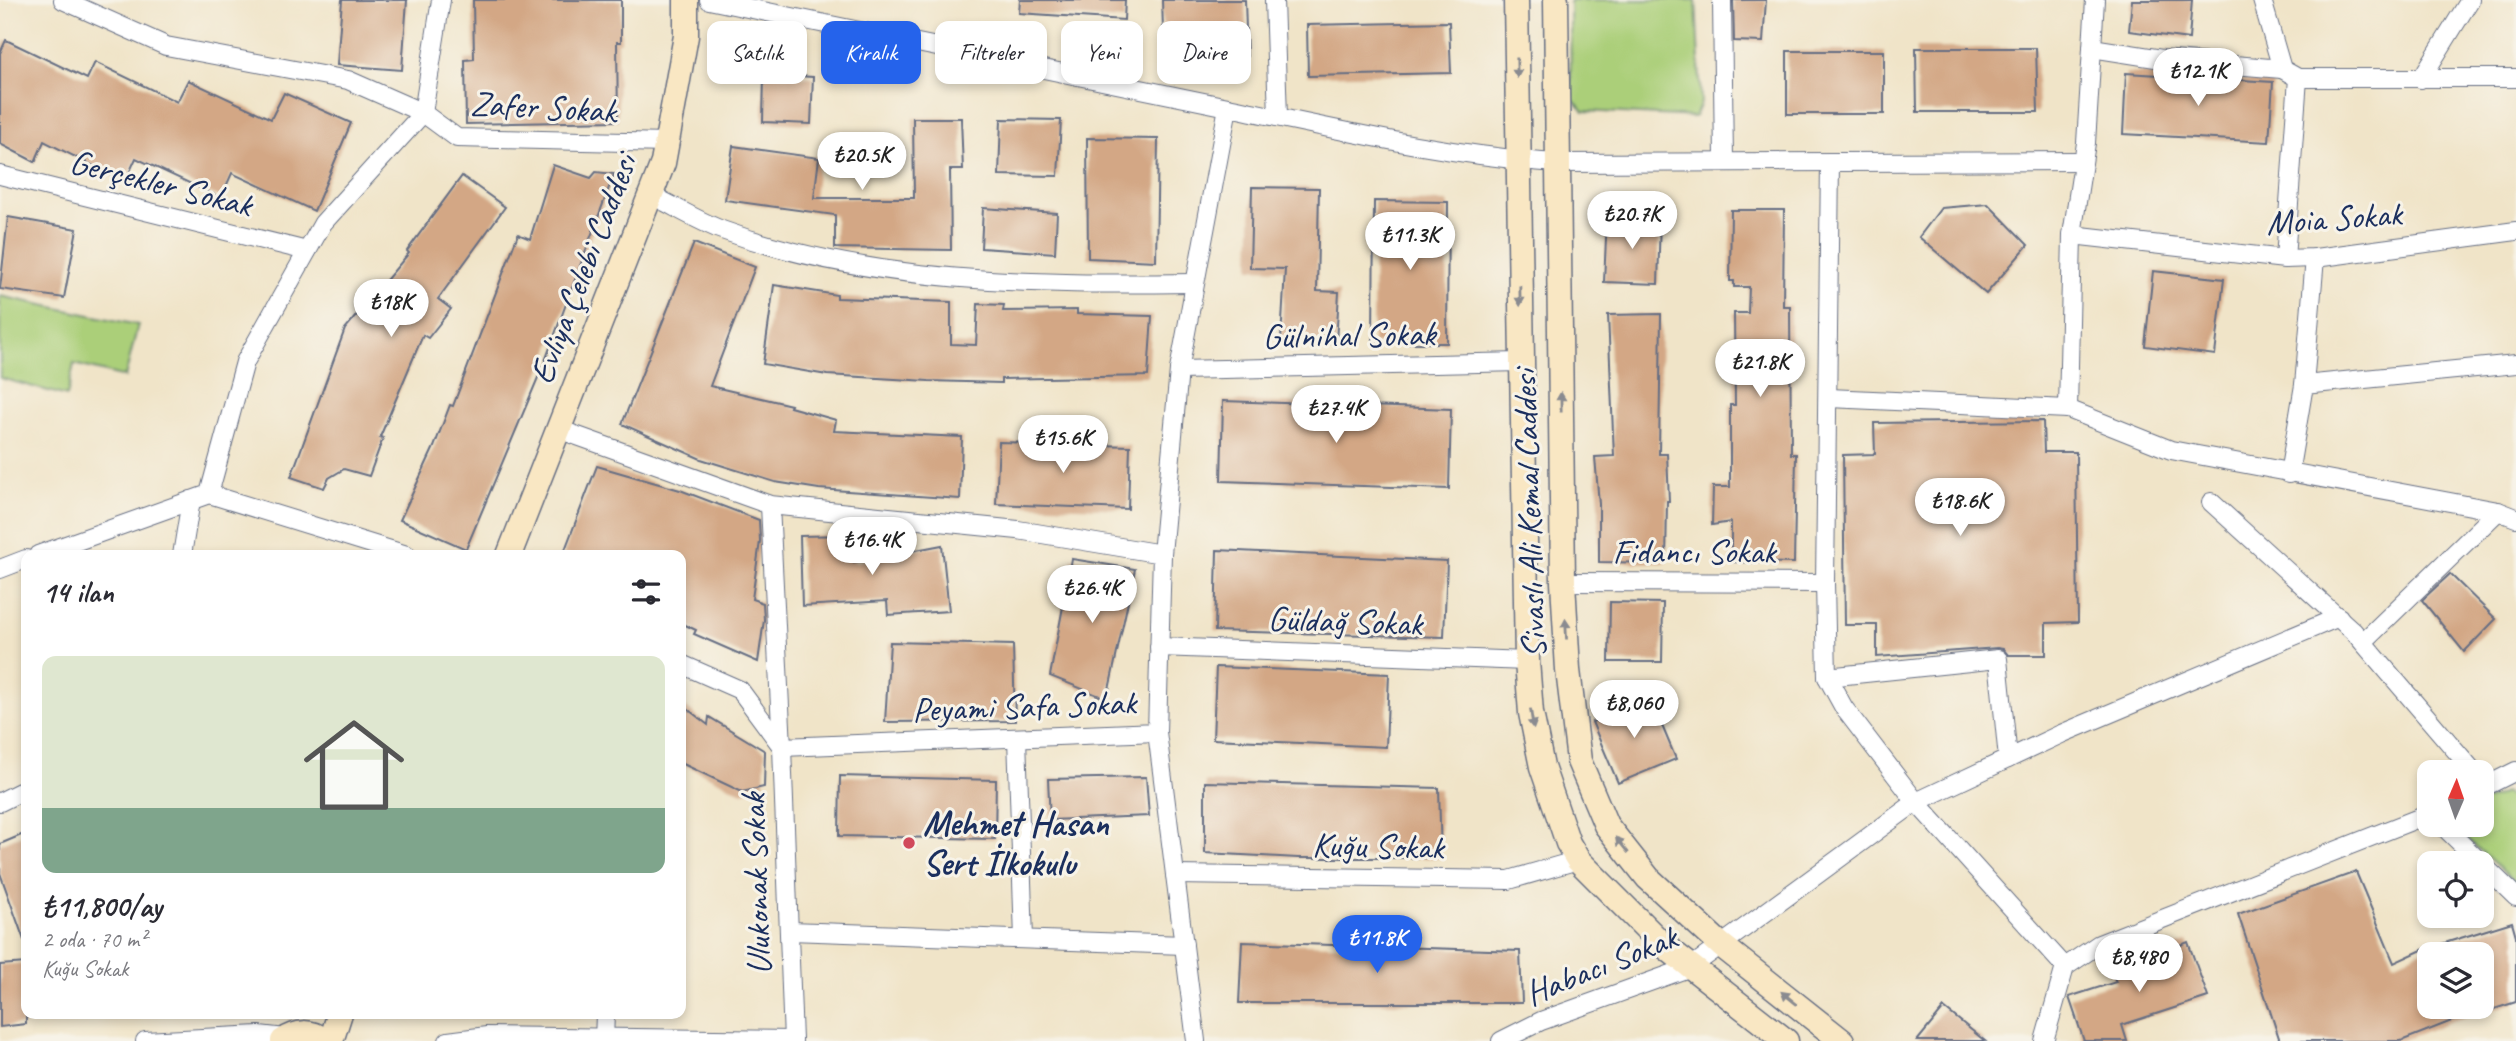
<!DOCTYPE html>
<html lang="tr">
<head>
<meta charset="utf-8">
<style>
  :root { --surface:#fff; --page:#f2f2f3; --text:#2b2b33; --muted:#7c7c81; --line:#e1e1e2; --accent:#2563eb }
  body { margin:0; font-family:Caveat,sans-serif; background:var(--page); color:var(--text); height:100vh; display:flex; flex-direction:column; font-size:26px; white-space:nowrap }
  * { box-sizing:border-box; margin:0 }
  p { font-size:23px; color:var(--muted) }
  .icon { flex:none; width:38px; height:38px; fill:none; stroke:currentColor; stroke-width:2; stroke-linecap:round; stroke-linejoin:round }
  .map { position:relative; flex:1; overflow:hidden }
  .side { position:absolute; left:21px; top:550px; width:665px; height:469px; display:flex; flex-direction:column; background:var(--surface); border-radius:14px; box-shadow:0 4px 10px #0003 }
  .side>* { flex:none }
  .hud { position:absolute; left:707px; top:21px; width:665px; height:63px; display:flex; gap:14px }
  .needle { width:46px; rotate:2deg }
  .controls { position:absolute; left:2417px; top:760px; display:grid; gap:14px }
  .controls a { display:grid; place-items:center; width:77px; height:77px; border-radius:14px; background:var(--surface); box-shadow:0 4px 10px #0003; font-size:35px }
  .price { position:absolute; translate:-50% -60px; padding:0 16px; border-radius:24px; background:#fff; color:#222; font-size:23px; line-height:46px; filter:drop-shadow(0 2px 4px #0008) }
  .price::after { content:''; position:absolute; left:50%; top:42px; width:21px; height:16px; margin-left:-10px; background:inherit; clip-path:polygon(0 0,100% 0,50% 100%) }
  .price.current { background:var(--accent); color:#fff }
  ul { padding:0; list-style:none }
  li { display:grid; align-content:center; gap:14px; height:371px; padding:0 21px }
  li+li { border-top:2px solid var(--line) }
  li span { display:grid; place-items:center; height:217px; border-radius:14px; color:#555 }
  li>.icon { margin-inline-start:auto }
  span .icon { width:126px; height:126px; fill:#fffc; stroke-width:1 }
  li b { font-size:30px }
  h2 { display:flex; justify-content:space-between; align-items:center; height:84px; padding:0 21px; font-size:30px }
  .tag { padding:0 24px; border-radius:14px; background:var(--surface); box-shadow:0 4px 10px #0003; font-size:24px; line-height:63px }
  .tag.current { background:var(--accent); color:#fff }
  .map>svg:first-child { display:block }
  .green { fill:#abcf79; stroke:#637f6c; stroke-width:2 }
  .building { fill:#d3a785; fill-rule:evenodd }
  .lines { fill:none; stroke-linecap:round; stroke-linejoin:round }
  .street-casing { stroke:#666e83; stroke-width:20 }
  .secondary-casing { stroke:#666e83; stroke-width:27 }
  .street { stroke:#fff; stroke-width:18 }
  .secondary { stroke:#f9e7c3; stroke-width:24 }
  .oneway { fill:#8a8b90 }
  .poi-dot { fill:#d1495b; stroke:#f7f3e8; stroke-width:2.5 }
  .labels { text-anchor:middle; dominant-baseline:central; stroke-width:6; stroke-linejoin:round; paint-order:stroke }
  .street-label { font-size:35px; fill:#1b2f5e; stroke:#f7f3e8 }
  .poi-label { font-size:35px; font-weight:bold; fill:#1b2f5e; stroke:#f7f3e8; text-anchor:start }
</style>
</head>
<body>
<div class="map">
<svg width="2516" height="1041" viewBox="0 0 2516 1041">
  <rect width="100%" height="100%" fill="#f7f3e8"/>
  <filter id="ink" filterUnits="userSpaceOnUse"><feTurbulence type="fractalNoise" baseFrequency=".0143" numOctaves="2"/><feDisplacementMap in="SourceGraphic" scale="14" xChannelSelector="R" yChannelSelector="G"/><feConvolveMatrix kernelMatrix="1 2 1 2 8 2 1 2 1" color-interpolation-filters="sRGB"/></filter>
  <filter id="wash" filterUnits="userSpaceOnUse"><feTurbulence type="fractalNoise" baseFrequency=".00686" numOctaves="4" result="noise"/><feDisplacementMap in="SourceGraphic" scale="28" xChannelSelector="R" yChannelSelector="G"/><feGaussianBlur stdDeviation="1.57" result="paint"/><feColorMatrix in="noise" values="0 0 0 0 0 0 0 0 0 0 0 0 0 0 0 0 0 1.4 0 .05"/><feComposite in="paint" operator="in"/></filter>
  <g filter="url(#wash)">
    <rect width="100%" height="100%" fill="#f0e4c8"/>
    <g class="green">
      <polygon points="1570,0 1696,0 1701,103 1695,117 1584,111 1571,98"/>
      <polygon points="0,296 138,325 125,377 74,364 67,396 0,378"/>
      <polygon points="2504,793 2516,802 2516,883 2451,824 2482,824 2482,802"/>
    </g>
    <g id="blocks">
      <g class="building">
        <polygon points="342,0 407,0 402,70 337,65"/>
        <polygon points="473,0 621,0 621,42 617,42 618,121 466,124 465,60 474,59"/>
        <polygon points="1020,0 1125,0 1124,20 1019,13"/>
        <polygon points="1162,0 1245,0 1247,58 1164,59"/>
        <polygon points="1733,0 1766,0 1763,42 1734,41"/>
        <polygon points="2132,0 2192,0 2189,39 2129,31"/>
        <polygon points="1449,22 1451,73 1308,76 1307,25"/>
        <polygon points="6,40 87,79 95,62 177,102 188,80 271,119 284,93 351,123 314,211 232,173 221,198 136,158 125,182 44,141 35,162 0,144 0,53"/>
        <polygon points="1916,48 2036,48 2038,112 1917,112"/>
        <rect x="1787" y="51" width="97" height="63"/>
        <polygon points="2126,73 2273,82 2269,142 2123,134"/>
        <polygon points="764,74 813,77 811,124 763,122"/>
        <polygon points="913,118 961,118 963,170 950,170 951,250 835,248 835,215 725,200 733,146 819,158 814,198 914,198"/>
        <polygon points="1001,119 1061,120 1058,176 999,175"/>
        <polygon points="1087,138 1158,139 1156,261 1088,258"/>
        <polygon points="553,165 591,178 596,172 614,174 545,361 466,549 400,520 434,447 450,405 453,406 518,234 530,239"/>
        <polygon points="462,176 505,207 438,299 451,309 428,338 423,335 380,437 383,438 369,476 344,469 329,478 324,488 291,477 345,329 409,253 407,251"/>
        <polygon points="1252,187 1319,188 1317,291 1339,292 1336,343 1281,340 1285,269 1250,268"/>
        <polygon points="1374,201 1448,202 1447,343 1373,343"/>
        <polygon points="1988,204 2028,245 1986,294 1919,237 1941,208"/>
        <polygon points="983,208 1057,213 1055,253 981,248"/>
        <polygon points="1731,210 1784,210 1783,306 1790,306 1791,454 1796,454 1794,563 1731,562 1731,522 1712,525 1713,487 1730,487 1730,405 1735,405 1734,313 1748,313 1749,287 1734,287 1734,281 1730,281"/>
        <polygon points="8,217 77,229 64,298 0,289"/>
        <polygon points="1607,217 1660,219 1658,284 1604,282"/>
        <polygon points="694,243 755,267 710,386 791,405 790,407 836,420 834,431 962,437 960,499 819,489 775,482 701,459 622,424"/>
        <polygon points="2153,271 2224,279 2215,355 2145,346"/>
        <polygon points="774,285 837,295 837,298 951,302 951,344 976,345 978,304 1004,305 1003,311 1077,310 1077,314 1152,316 1148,376 1001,379 1001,383 929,381 827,375 763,364"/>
        <polygon points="1661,314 1659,454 1667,454 1669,501 1667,501 1666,563 1599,562 1599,504 1595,457 1614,456 1608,315"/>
        <polygon points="1223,401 1451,409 1449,489 1221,481"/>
        <polygon points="2043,421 2044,452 2076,452 2078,622 2046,623 2046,655 2008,655 2003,649 1997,648 1877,657 1877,625 1845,625 1843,455 1875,454 1874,423"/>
        <polygon points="999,442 1130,446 1128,509 996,504"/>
        <polygon points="597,466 680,490 759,520 760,541 752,599 763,603 764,620 758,662 694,634 696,630 681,623 681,555 563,555"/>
        <polygon points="850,535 854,562 942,545 949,611 888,615 887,601 802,606 800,536"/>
        <polygon points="1217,550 1447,561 1444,637 1215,631"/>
        <polygon points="1072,559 1135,569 1107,699 1050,676"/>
        <polygon points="2450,574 2496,619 2464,652 2422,600"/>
        <polygon points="1610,602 1663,603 1662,662 1609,662"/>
        <polygon points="890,642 1013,645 1015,721 885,722"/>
        <polygon points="1216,667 1389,674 1386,747 1213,739"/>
        <polygon points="1650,697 1676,759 1618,783 1592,722"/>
        <polygon points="681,704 708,725 709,717 765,751 764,787 742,792 681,763"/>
        <polygon points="840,776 996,780 995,839 839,836"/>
        <polygon points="1146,777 1149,816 1050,820 1048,779"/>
        <polygon points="1205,782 1439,788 1441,858 1298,858 1205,853"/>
        <polygon points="26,833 26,940 24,940 0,873 0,844"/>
        <path d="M2356,872L2394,963L2422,950L2512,922L2516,936V1002L2482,1013V1009L2401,1041H2280L2238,914ZM2429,954H2482V1006H2429Z"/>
        <polygon points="1242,942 1520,951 1522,1003 1239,1003"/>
        <polygon points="2188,942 2208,997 2122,1025 2127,1041 2084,1041 2069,997 2116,982 2112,973"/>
        <polygon points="26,963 26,1024 0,1027 0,965"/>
        <polygon points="1944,1008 1985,1041 1917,1041"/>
      </g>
    </g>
  </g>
  <g filter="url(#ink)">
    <use href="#blocks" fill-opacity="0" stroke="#666e83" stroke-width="2"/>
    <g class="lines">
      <defs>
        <g id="street">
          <polyline points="63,0 166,46 348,80 423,113 457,138 667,143"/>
          <polyline points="709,0 1228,107"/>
          <polyline points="1274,0 1278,117"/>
          <polyline points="1722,0 1724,162"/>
          <polyline points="2262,0 2282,69 2298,78 2285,259"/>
          <polyline points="2092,48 2162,59 2282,69"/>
          <polyline points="2298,78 2516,78"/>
          <polyline points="2421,79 2470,0"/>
          <polyline points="1830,162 1825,583 1827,677 1844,708 1916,802 2065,967"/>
          <polyline points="0,175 307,251"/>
          <path d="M651,195C674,206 698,221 722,230C871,284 1037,285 1193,283"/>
          <polyline points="2072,235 2285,259 2315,258 2516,231"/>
          <polyline points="2315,258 2304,385 2516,364"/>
          <polyline points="1179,370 1521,362"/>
          <polyline points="1829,398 2068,409 2072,235 2086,143 2095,0"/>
          <polyline points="2068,409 2171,450 2498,511 2516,518"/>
          <polyline points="558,429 770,505 782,747 1157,732 1162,554 1018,530 770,505"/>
          <polyline points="2289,474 2304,385"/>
          <polyline points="209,494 407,555"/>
          <polyline points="2211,502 2354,632 2474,772"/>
          <path d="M1162,554L1179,370L1228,107C1337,129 1446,156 1558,163L2083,161"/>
          <polyline points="38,555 209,494 245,362 323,223 423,113 441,0"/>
          <polyline points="182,555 191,500"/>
          <polyline points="0,569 26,559"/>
          <polyline points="1563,582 1825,583"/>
          <polyline points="2363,642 2498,511"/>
          <polyline points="1159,647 1527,661"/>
          <polyline points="681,664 740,690 782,747 793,1041"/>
          <polyline points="1827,677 1998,659 2008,759"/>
          <polyline points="1157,732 1196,1041"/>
          <polyline points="1017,738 1024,939"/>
          <polyline points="2482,788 2516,771"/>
          <polyline points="0,802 26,789"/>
          <polyline points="2441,824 2481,863"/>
          <polyline points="2482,864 2516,897"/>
          <polyline points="1175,875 1509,880 1578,860"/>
          <polyline points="790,931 1184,945"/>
          <polyline points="145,1041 259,1035 286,1038"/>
          <polyline points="448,1041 487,1036 793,1040"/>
          <polyline points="604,1041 605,1013"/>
          <polyline points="1501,1041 1541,1021 1691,967 1916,802 2061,734 2339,617"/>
          <polyline points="2044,1041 2065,967 2099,944 2429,814"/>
        </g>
        <g id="secondary">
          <polyline points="1516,0 1527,661 1531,713 1542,767 1568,843 1578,860 1662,944 1786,1041"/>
          <polyline points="1556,0 1563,582 1568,670 1579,761 1606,825 1648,878 1721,945 1842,1041"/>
          <polyline points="509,555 663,163 686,36 686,0"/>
          <path d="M283,1041C297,1031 311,1030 325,1041"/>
          <polyline points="331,1041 340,1013"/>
        </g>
      </defs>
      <use href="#street" class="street-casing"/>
      <use href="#secondary" class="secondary-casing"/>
      <use href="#street" class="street"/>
      <use href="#secondary" class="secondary"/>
    </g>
    <defs><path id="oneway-solid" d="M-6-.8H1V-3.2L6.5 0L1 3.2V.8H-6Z" transform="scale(1.75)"/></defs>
    <g class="oneway">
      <use href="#oneway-solid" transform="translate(1517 68) rotate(89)"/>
      <use href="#oneway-solid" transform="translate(1520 296) rotate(89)"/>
      <use href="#oneway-solid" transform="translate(1561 402) rotate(-91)"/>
      <use href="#oneway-solid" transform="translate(1566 629) rotate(-93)"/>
      <use href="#oneway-solid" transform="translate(1532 719) rotate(81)"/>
      <use href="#oneway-solid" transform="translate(1622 845) rotate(-129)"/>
      <use href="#oneway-solid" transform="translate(1789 998) rotate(-141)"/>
    </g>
  </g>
  <circle class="poi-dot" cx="909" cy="843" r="7"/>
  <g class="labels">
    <g class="street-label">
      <text transform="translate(543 107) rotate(3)">Zafer Sokak</text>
      <text transform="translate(161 183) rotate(14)">Gerçekler Sokak</text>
      <text transform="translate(2334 218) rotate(-4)">Moia Sokak</text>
      <text transform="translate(583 269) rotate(-69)">Evliya Çelebi Caddesi</text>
      <text transform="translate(1349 335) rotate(-1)">Gülnihal Sokak</text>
      <text transform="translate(1529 514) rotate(-92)">Sivaslı Ali Kemal Caddesi</text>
      <text x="1694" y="551">Fidancı Sokak</text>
      <text transform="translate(1345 621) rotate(2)">Güldağ Sokak</text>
      <text transform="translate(1024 706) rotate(-2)">Peyami Safa Sokak</text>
      <text transform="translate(1378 846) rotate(1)">Kuğu Sokak</text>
      <text transform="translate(756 884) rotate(-92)">Ulukonak Sokak</text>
      <text transform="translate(1601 965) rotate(-22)">Habacı Sokak</text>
    </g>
    <g class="poi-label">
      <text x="923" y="823">Mehmet Hasan<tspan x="923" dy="40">Sert İlkokulu</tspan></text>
    </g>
  </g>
</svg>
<div class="controls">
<a><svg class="needle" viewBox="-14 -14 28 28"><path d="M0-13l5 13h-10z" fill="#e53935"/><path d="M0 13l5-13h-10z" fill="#7c7c81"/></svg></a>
<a><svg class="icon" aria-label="locate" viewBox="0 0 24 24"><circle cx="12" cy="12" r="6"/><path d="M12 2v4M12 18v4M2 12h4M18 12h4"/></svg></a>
<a><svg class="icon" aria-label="layers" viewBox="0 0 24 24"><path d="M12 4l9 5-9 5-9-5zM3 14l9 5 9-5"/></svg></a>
</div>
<b class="price" style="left:2198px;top:108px">₺12.1K</b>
<b class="price" style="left:862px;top:192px">₺20.5K</b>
<b class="price" style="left:1632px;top:251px">₺20.7K</b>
<b class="price" style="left:1410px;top:272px">₺11.3K</b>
<b class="price" style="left:391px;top:339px">₺18K</b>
<b class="price" style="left:1760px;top:399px">₺21.8K</b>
<b class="price" style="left:1336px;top:445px">₺27.4K</b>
<b class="price" style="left:1063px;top:475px">₺15.6K</b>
<b class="price" style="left:1960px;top:538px">₺18.6K</b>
<b class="price" style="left:872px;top:577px">₺16.4K</b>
<b class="price" style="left:1092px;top:625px">₺26.4K</b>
<b class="price" style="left:1634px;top:740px">₺8,060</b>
<b class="price current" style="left:1377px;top:975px">₺11.8K</b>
<b class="price" style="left:2139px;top:994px">₺8,480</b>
<div class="hud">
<a class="tag">Satılık</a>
<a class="tag current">Kiralık</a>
<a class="tag">Filtreler</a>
<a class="tag">Yeni</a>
<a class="tag">Daire</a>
</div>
<section class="side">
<h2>14 ilan<svg class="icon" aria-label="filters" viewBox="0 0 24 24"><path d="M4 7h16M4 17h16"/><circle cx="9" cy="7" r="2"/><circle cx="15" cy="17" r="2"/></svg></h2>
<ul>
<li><span style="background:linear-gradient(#dfe7d0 70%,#7fa58c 0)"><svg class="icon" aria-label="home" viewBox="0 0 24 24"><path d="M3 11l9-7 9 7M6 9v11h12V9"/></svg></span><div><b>₺11,800/ay</b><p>2 oda · 70 m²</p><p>Kuğu Sokak</p></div></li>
</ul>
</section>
</div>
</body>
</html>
